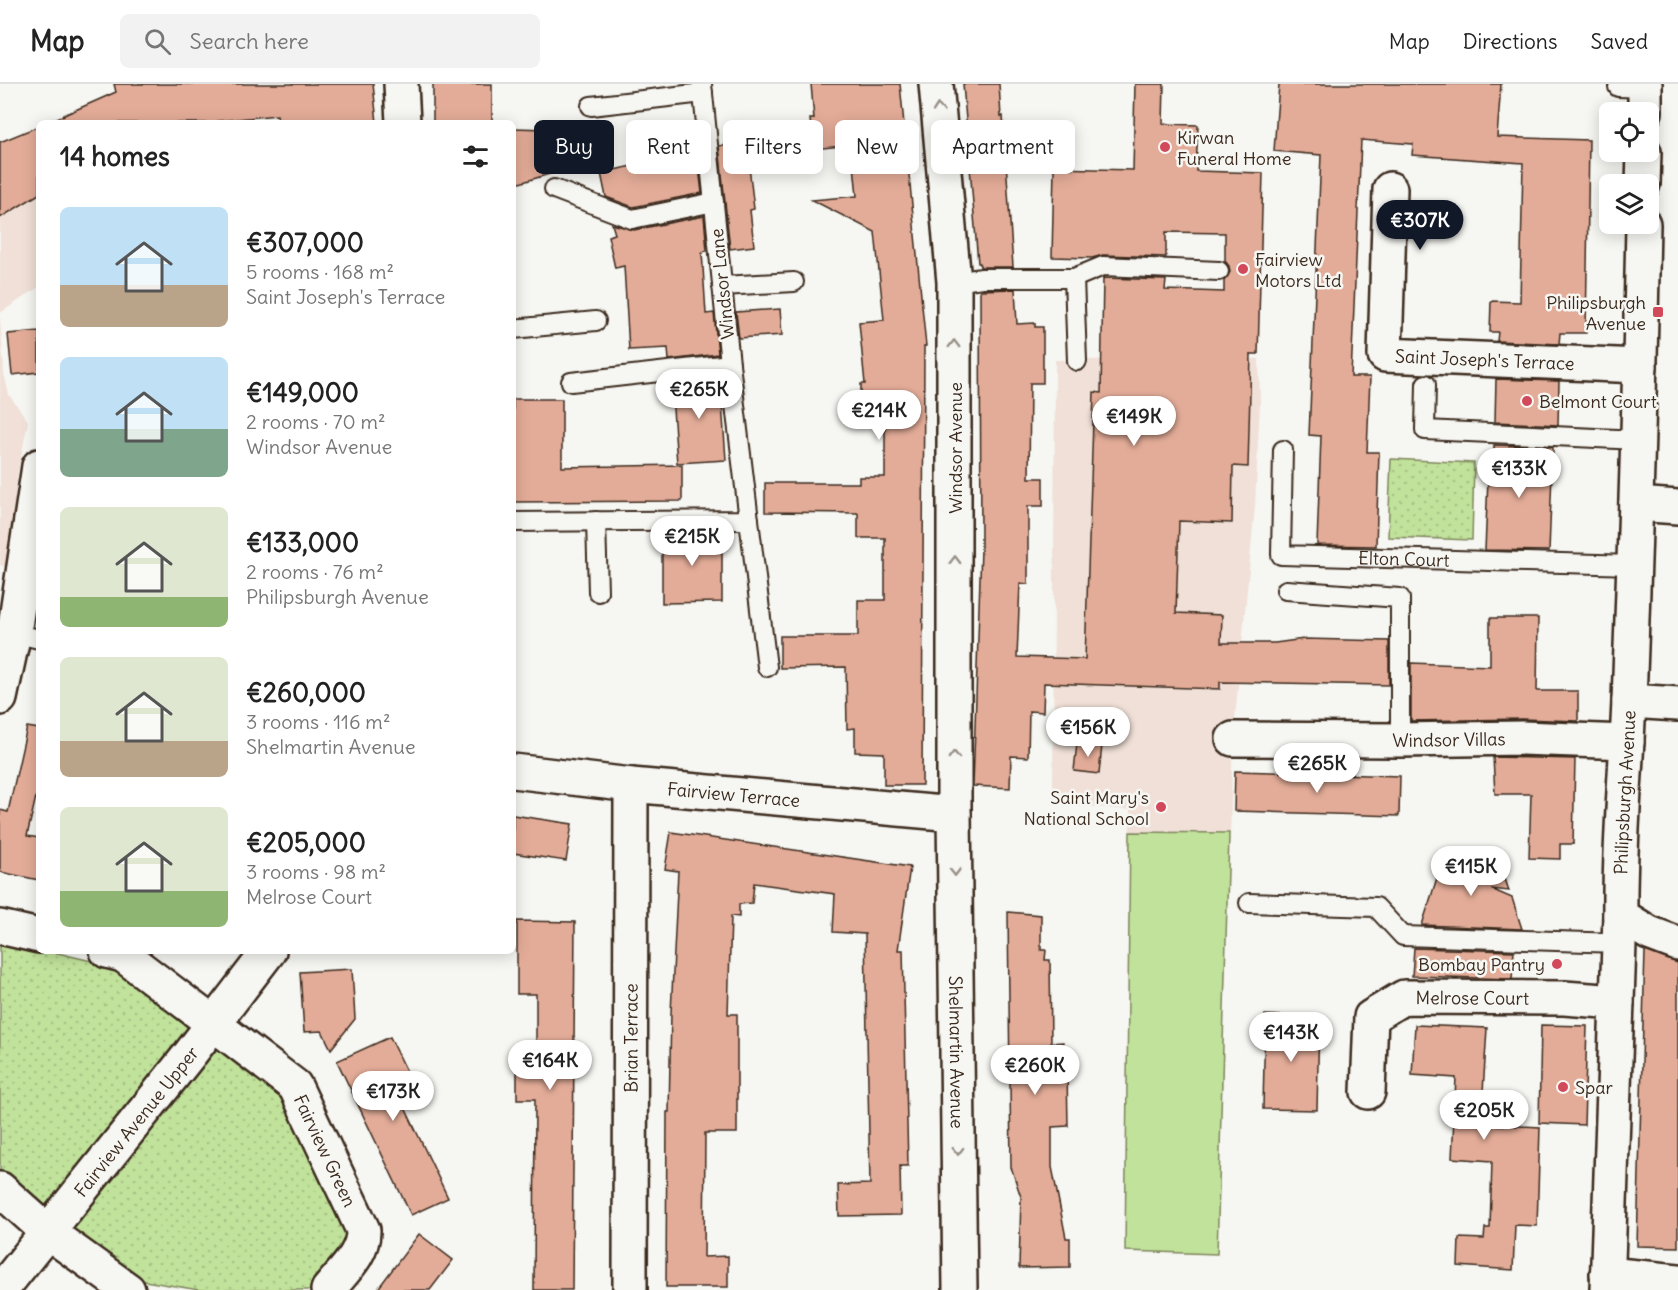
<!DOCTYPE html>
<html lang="en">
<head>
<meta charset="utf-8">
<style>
  :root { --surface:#fff; --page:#f2f2f2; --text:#222; --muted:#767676; --line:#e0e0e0; --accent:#111827 }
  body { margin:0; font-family:Delius,sans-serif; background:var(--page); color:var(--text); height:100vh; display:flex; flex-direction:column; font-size:22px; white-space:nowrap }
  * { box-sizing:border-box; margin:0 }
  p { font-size:20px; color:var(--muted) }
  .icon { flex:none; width:33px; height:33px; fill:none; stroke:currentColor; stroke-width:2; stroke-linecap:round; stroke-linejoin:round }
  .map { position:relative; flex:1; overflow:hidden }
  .panel { position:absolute; left:36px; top:36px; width:480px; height:834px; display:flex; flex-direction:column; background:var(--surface); border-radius:9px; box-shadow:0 3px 15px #0003 }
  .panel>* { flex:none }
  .guide { position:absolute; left:534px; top:36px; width:570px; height:54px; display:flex; gap:12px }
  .tools { position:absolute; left:1599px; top:18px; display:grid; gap:12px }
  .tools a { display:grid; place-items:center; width:60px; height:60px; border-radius:9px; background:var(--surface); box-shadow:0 3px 15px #0003; font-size:30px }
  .price { position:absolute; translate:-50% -51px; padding:0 14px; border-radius:21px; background:#fff; color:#222; font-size:20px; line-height:39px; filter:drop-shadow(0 2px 3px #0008) }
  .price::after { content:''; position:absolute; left:50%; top:36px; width:18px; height:14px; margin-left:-9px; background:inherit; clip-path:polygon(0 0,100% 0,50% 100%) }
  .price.on { background:var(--accent); color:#fff }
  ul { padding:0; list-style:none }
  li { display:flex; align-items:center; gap:18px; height:150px; padding:0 24px }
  li span { display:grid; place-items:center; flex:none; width:168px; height:120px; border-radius:9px; color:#555 }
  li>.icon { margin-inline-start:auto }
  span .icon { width:72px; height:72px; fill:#fffc; stroke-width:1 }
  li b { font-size:26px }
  h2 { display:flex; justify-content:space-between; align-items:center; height:72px; padding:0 24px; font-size:26px }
  .tag { padding:0 21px; border-radius:9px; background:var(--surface); box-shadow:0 3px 15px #0003; font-size:21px; line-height:54px }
  .tag.on { background:var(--accent); color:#fff }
  header { display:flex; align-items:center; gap:36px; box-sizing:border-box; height:84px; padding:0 30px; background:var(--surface); border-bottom:2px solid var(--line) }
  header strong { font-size:28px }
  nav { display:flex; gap:33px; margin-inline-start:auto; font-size:21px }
  .search { width:420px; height:54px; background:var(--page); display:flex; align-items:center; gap:15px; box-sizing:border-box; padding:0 21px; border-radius:9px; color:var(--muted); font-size:22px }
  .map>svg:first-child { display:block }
  .built { fill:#f0e0d7 }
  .grass { fill:#c1e29b; stroke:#7e865c; stroke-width:1.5 }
  .park { fill:url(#park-dots); stroke:#7e865c; stroke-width:1.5 }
  .building { fill:#e3ac98; stroke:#3b2a1e; stroke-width:1.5 }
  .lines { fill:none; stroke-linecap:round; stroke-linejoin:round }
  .service-casing { stroke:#3b2a1e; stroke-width:22 }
  .minor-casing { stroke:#3b2a1e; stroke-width:38 }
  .tertiary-casing { stroke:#3b2a1e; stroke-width:38 }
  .service { stroke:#f6f6f2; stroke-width:18 }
  .minor { stroke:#f6f6f2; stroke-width:33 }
  .tertiary { stroke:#f6f6f2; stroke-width:33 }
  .oneway { stroke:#989088 }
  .poi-dot { fill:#d1495b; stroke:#f6f6f2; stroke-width:2 }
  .labels { text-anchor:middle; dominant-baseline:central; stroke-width:5; stroke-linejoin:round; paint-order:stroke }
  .poi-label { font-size:18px; fill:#3b2a1e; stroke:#f6f6f2; text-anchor:start }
  .street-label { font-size:18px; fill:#3b2a1e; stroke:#f6f6f2 }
</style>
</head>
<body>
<header>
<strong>Map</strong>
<div class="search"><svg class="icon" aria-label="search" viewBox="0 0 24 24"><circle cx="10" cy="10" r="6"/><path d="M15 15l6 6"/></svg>Search here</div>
<nav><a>Map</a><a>Directions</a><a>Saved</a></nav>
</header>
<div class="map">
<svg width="1678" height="1206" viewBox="0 0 1678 1206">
  <defs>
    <pattern id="park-dots" width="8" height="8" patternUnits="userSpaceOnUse" patternTransform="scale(1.5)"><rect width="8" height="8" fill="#c1e29b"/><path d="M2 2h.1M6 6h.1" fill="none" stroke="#a7c285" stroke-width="1.8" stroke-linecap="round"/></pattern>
  </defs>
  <rect width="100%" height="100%" fill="#f6f6f2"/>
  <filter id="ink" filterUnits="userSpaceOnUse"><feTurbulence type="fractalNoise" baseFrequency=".0167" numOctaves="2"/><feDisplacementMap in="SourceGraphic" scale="12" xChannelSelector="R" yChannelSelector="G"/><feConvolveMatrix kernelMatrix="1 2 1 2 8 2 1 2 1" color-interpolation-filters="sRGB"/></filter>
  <g filter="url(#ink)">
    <g class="built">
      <polygon points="39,42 39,203 0,229 0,65"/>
      <polygon points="0,232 4,290 9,311 28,337 18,388 7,483 0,481"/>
      <polygon points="1259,275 1260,318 1255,421 1233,655 1217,1170 1125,1167 1130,726 1053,719 1055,276"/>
    </g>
    <polygon class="grass" points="1130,748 1229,749 1217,1170 1125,1167"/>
    <g class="park">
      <polygon points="1391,375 1474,379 1472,456 1388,453"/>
      <polygon points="0,856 39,867 49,867 117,883 234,971 285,1016 347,1153 345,1160 310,1206 199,1206 133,1195 0,1093"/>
    </g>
    <g class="building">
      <polygon points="114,0 373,0 377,39 278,39 277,31 218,37 218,39 46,39 116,8"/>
      <rect x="433" y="0" width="59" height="39"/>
      <polygon points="811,0 900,0 926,262 924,262 922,701 884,701 884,669 855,668 855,644 847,645 846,583 780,584 780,552 858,552 858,516 885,516 885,454 858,454 858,429 765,428 765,399 859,399 859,393 885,393 885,331 861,331 861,300 865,300 859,238 884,236 875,148 812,116 857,112 852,61 813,65 810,35 814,35"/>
      <polygon points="963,0 999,0 1001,33 1003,32 1013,183 980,183 980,179 978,179"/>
      <polygon points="1135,0 1164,0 1163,40 1198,41 1196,87 1263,89 1258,270 1251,270 1248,383 1233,382 1232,439 1179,437 1176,529 1222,531 1221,559 1275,559 1304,555 1389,557 1389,601 1220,598 1220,605 1044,599 1043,628 1029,627 1028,673 1011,672 1010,704 973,702 981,465 980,206 1015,205 1017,240 1035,239 1035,243 1043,243 1043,299 1030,299 1029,394 1043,394 1043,422 1028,422 1028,500 1020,499 1017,573 1085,575 1094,308 1101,309 1103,194 1166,196 1165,206 1224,208 1224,197 1230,188 1229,182 1225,177 1225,149 1166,148 1166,173 1103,171 1092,174 1052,173 1054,84 1133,86"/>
      <polygon points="1279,0 1501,0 1497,53 1589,56 1586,249 1560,249 1559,260 1497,257 1498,248 1490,248 1491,217 1520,218 1523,79 1412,71 1413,60 1361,56 1351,293 1370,293 1367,368 1379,368 1376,462 1317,461 1321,352 1309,351 1321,71 1274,67"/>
      <polygon points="39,42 39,110 0,134 0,58"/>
      <polygon points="513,44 583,46 593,77 513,101"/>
      <polygon points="737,58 739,75 748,74 754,125 750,126 754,162 730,165 719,62"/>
      <polygon points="697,67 702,109 633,123 606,113 601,89"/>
      <polygon points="704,132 707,167 702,168 706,230 714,229 718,270 669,276 668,264 629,266 624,182 615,184 608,152 615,150 612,140 634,146"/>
      <polygon points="780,225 782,251 739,254 736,228"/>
      <polygon points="39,247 39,288 12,291 8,250"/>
      <polygon points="720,292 726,376 677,379 671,298"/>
      <polygon points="1496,295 1559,297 1558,341 1495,338"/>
      <polygon points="513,315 562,315 562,383 682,381 682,417 513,418"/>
      <polygon points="1494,361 1553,363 1549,467 1485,466 1489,372 1494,372"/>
      <polygon points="662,448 722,448 722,518 662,519"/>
      <polygon points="1490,534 1538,534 1537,607 1578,607 1578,637 1522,635 1411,637 1411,579 1490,582"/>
      <polygon points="27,643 39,645 39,700 27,752 39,754 39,796 0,788 0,726 8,728"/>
      <polygon points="1077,659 1102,661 1099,690 1074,687"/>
      <polygon points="1493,673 1575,675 1573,760 1560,760 1560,775 1529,774 1531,710 1495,710"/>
      <polygon points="1235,687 1400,692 1399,732 1234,727"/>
      <polygon points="513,731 572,740 566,777 513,769"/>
      <polygon points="671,748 910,783 898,866 903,866 908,1082 900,1082 901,1131 839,1132 838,1101 870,1100 865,850 833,848 835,810 754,799 752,819 739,820 739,833 731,832 728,930 737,930 737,1049 705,1049 704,1173 728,1172 728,1203 666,1203 667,1028 669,1028 671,929 678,787 665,785"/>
      <polygon points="1443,775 1500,779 1509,807 1491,805 1512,814 1522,845 1422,841"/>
      <polygon points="1008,828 1041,831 1041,866 1046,866 1045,876 1050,876 1051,959 1063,958 1063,989 1067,989 1068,1042 1052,1043 1052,1083 1066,1154 1070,1154 1070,1183 1019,1184 1021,1113 1011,1083"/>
      <polygon points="517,837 575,838 572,1206 534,1206 535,1015 517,1015 517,968 536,968 536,910 517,910"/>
      <polygon points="1414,864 1514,867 1512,895 1412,892"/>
      <polygon points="1645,867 1678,879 1678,1163 1637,1162"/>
      <polygon points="352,885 355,935 331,965 322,947 304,948 300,888"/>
      <polygon points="1265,931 1319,934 1317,1026 1263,1025"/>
      <polygon points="1415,941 1487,944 1481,1040 1540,1043 1537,1142 1515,1141 1513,1186 1458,1182 1459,1154 1484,1155 1485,1144 1490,1144 1492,1077 1452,1074 1456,994 1412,991"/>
      <polygon points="1541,941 1587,942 1584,1041 1539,1039"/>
      <polygon points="390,953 413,1000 397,1007 448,1114 411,1131 337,977"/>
      <polygon points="419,1150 453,1176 430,1206 377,1206"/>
    </g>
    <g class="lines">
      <defs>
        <g id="service">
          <polyline points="1618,3 1645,4"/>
          <polyline points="591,22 703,9"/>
          <polyline points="554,105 632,135 714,118"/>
          <polyline points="1074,194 1103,182 1219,187"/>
          <polyline points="954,198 982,194 1074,194 1077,277"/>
          <polyline points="722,202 794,198"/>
          <polyline points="513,245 596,237"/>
          <polyline points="571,298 730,280"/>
          <polyline points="1426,300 1425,346 1638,356"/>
          <path id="s1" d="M1283,366L1281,471L1634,481"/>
          <polyline points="749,436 767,583"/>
          <polyline points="596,437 598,508"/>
          <polyline points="513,438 749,436 730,280 702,0"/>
          <polyline points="1286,506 1400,514 1400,656"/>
          <polyline points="14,549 39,555"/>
          <polyline points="1249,819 1376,823 1403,852 1619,859"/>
        </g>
        <g id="minor">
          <polyline points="401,0 403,39"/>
          <path id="s2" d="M936,0L954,198V730L960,1206"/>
          <path id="s3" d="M1390,105L1385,271L1640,282"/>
          <polyline points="1636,420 1678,423"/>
          <polyline points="0,614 14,549 39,382"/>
          <polyline points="1629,617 1678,620"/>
          <path id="s4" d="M1233,655L1400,656L1522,654L1627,658"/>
          <path id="s5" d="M513,687L631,701L954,730"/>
          <polyline points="1620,831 1649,849 1678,860"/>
          <polyline points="0,843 39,852"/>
          <path id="s6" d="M107,867L123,871L295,1002L363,1146C364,1170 342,1188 328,1206"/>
          <path id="s7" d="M1368,1008L1371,933L1404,913L1564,914L1617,918"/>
          <polyline points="0,1105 49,1149 128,1206"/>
          <polyline points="1607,1190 1678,1197"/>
          <path id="s8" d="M1,1206L190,970L269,867"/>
          <path id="s9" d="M630,1206L631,701"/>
        </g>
        <g id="tertiary">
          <polyline points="1645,28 1645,0"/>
          <polyline points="1643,100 1644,68"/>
          <path id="s10" d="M1607,1206L1620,831C1619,759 1626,688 1629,617C1635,458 1640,299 1643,140"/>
        </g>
      </defs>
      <use href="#service" class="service-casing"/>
      <use href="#minor" class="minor-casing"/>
      <use href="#tertiary" class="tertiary-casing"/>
      <use href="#service" class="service"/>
      <use href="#minor" class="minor"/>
      <use href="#tertiary" class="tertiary"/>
    </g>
    <defs><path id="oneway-chevron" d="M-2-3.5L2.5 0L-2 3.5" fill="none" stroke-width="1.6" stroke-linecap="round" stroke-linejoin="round" transform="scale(1.5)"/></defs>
    <g class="oneway">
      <use href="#oneway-chevron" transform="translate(938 24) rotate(-95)"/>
      <use href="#oneway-chevron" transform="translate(954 260) rotate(-90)"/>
      <use href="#oneway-chevron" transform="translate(955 476) rotate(-90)"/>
      <use href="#oneway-chevron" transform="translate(954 671) rotate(-90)"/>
      <use href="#oneway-chevron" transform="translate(955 788) rotate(89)"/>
      <use href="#oneway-chevron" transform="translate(958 1067) rotate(89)"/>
    </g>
  </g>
  <g class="poi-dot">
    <circle cx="1165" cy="63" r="6"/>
    <circle cx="1243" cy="185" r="6"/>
    <rect x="1652" y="222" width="12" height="12" rx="3"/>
    <circle cx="1527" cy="317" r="6"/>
    <circle cx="1161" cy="723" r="6"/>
    <circle cx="1557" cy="880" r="6"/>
    <circle cx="1563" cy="1003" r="6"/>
  </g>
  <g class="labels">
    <g class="poi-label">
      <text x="1177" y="53">Kirwan<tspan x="1177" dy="21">Funeral Home</tspan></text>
      <text x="1255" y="175">Fairview<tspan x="1255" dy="21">Motors Ltd</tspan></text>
      <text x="1646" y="218" text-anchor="end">Philipsburgh<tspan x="1646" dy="21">Avenue</tspan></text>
      <text x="1539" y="317">Belmont Court</text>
      <text x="1149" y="713" text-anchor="end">Saint Mary's<tspan x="1149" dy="21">National School</tspan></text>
      <text x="1545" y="880" text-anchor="end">Bombay Pantry</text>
      <text x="1575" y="1003">Spar</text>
    </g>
    <g class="street-label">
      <text transform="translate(722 200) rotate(-96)">Windsor Lane</text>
      <text stroke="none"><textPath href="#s3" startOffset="266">Saint Joseph's Terrace</textPath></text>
      <text transform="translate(955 364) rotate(-90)">Windsor Avenue</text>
      <text stroke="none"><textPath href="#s1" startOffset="228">Elton Court</textPath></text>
      <text stroke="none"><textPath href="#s4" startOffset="216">Windsor Villas</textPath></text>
      <text stroke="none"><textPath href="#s10" startOffset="498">Philipsburgh Avenue</textPath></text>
      <text stroke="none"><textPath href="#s5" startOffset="222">Fairview Terrace</textPath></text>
      <text stroke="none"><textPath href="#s7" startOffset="182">Melrose Court</textPath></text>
      <text stroke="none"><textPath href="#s9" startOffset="252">Brian Terrace</textPath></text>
      <text stroke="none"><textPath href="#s2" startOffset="969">Shelmartin Avenue</textPath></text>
      <text stroke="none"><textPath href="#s8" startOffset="216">Fairview Avenue Upper</textPath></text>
      <text stroke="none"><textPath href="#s6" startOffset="304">Fairview Green</textPath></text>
    </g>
  </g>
</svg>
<div class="tools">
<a><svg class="icon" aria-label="locate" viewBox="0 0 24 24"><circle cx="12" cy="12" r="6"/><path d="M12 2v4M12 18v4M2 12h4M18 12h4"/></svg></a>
<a><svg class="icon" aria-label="layers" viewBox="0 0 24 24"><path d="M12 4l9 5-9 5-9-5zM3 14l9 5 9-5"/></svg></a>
</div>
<b class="price on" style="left:1420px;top:167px">€307K</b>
<b class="price" style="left:699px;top:336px">€265K</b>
<b class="price" style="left:879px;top:357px">€214K</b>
<b class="price" style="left:1134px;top:363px">€149K</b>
<b class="price" style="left:1519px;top:415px">€133K</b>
<b class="price" style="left:692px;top:483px">€215K</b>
<b class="price" style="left:1088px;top:674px">€156K</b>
<b class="price" style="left:1317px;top:710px">€265K</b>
<b class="price" style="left:1471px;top:813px">€115K</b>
<b class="price" style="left:1291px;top:979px">€143K</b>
<b class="price" style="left:550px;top:1007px">€164K</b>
<b class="price" style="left:1035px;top:1012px">€260K</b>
<b class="price" style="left:393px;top:1038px">€173K</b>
<b class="price" style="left:1484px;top:1057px">€205K</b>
<div class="guide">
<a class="tag on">Buy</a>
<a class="tag">Rent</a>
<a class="tag">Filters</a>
<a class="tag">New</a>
<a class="tag">Apartment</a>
</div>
<section class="panel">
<h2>14 homes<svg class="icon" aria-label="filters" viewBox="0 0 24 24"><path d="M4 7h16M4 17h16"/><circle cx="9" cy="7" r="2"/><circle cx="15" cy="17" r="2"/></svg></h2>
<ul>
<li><span style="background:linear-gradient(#bfe0f5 65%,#b9a48a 0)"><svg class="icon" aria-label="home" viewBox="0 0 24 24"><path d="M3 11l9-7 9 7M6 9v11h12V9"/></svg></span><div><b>€307,000</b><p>5 rooms · 168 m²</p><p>Saint Joseph's Terrace</p></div></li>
<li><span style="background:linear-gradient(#bfe0f5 60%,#7fa58c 0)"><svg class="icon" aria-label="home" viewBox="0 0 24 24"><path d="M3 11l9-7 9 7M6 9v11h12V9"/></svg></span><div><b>€149,000</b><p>2 rooms · 70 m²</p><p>Windsor Avenue</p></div></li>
<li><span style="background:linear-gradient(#dfe7d0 75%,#8fb573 0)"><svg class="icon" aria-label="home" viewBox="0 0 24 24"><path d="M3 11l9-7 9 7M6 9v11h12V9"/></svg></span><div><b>€133,000</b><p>2 rooms · 76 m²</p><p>Philipsburgh Avenue</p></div></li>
<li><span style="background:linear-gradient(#dfe7d0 70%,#b9a48a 0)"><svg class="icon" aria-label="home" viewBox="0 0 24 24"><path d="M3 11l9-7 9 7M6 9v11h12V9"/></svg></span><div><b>€260,000</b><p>3 rooms · 116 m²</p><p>Shelmartin Avenue</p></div></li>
<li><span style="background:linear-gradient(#dfe7d0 70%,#8fb573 0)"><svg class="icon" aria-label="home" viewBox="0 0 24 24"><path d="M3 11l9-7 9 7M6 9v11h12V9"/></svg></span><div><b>€205,000</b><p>3 rooms · 98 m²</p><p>Melrose Court</p></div></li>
</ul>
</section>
</div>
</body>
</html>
